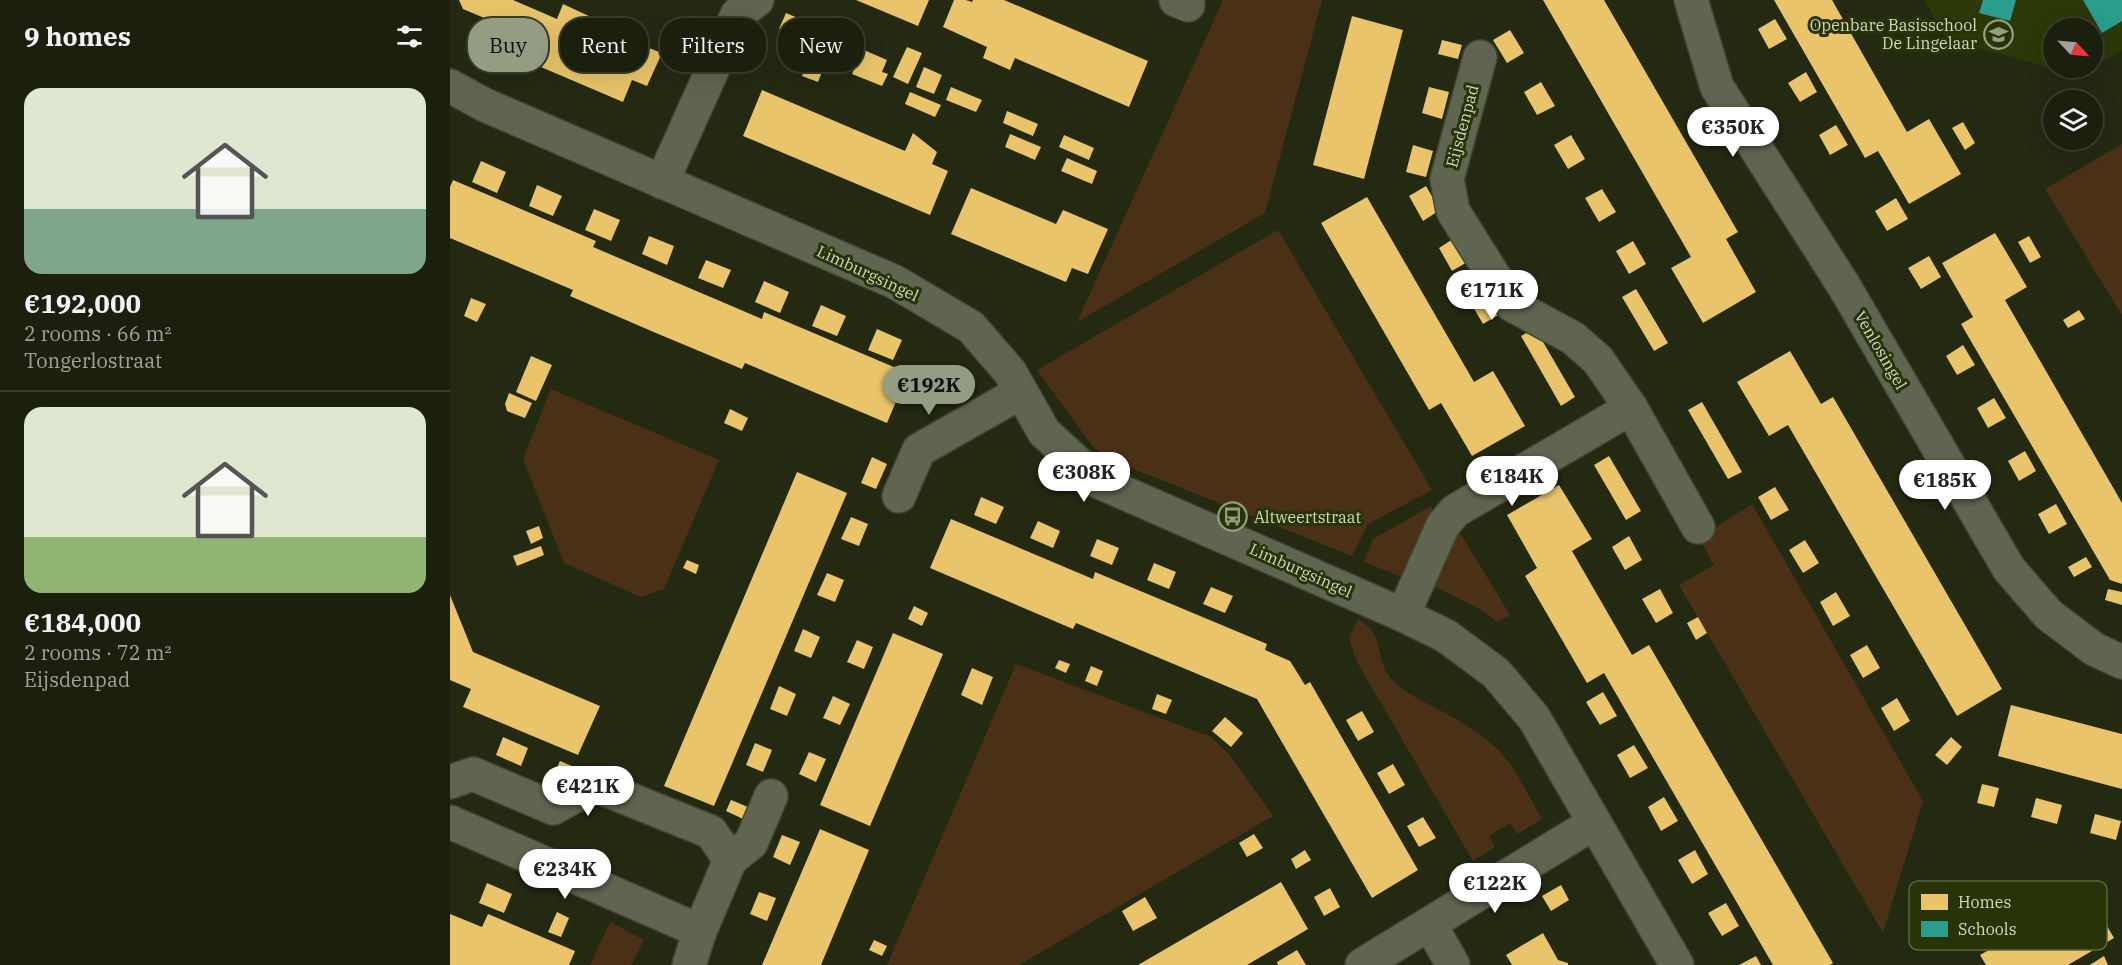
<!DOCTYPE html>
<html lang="en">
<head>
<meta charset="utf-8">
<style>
  :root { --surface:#1b1f0e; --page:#282c1c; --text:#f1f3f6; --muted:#a0a29e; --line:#393d2e; --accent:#949c81 }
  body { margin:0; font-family:"IBM Plex Serif",serif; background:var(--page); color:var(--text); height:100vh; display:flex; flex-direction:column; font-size:22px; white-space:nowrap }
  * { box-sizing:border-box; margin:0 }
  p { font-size:20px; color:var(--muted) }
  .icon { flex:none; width:33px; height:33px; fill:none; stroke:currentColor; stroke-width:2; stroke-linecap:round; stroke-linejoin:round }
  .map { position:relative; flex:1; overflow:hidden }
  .sheet { display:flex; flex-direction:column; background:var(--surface); width:450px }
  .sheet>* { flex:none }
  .guide { position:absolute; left:18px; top:18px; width:570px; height:54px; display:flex; gap:12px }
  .needle { width:39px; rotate:116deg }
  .fabs { position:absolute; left:1593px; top:18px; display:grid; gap:12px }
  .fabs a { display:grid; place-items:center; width:60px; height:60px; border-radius:50%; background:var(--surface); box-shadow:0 6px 24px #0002,0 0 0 2px var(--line); font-size:30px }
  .price { position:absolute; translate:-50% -51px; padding:0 14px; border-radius:21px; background:#fff; color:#222; font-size:20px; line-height:39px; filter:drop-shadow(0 2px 3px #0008) }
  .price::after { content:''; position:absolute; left:50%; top:36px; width:18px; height:14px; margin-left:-9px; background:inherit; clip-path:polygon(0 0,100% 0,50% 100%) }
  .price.on { background:var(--accent); color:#111 }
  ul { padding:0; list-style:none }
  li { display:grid; align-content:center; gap:12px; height:318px; padding:0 24px }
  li+li { border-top:2px solid var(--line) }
  li span { display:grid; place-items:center; height:186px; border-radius:18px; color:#555 }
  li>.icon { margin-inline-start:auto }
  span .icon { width:108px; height:108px; fill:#fffc; stroke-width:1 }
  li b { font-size:26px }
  h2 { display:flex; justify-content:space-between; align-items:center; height:72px; padding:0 24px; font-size:26px }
  .chip { padding:0 21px; border-radius:24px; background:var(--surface); box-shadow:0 6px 24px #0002,0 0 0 2px var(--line); font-size:21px; line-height:54px }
  .chip.on { background:var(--accent); color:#111 }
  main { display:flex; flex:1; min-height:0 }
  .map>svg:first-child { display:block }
  .built { fill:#2d3808 }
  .green { fill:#4a3116 }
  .homes { fill:#e9c46a }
  .schools { fill:#2a9d8f }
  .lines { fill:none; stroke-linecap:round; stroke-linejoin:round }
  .minor-casing { stroke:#404633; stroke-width:36 }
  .minor { stroke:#606551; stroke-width:33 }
  .labels { text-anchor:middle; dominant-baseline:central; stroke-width:6; stroke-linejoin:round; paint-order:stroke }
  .poi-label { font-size:16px; fill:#d0dabd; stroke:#293308; text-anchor:end }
  .street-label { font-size:16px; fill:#d0dabd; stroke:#293308 }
  .key { fill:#293308; stroke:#5b653e; stroke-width:1.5 }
  .key-label { font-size:16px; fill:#d0dabd }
</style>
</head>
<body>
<main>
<section class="sheet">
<h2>9 homes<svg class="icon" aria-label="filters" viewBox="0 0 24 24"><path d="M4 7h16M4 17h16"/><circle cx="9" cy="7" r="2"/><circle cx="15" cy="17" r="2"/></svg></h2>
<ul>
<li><span style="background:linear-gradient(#dfe7d0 65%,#7fa58c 0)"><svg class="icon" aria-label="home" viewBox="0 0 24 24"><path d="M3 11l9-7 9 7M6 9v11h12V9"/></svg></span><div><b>€192,000</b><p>2 rooms · 66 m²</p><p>Tongerlostraat</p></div></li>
<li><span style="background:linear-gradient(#dfe7d0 70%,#8fb573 0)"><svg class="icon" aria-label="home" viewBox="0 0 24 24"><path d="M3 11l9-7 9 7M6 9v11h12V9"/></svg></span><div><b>€184,000</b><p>2 rooms · 72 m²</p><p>Eijsdenpad</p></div></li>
</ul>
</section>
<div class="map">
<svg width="1672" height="965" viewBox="0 0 1672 965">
  <rect width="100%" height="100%" fill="#242912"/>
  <polygon class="built" points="1474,0 1672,0 1672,50 1643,67 1642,28 1604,28 1604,68 1641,68 1628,75 1497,40"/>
  <g class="green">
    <polygon points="773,0 872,0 815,213 627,322"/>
    <polygon points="1672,144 1672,315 1595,189"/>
    <polygon points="828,230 982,490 918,524 902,556 664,461 643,447 587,370"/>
    <polygon points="101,389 269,460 214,589 191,597 114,563 73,459"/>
    <polygon points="1302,504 1473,801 1433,933 1229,585 1264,565 1249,538"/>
    <polygon points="981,506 983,513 952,577 914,562 923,539"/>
    <polygon points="1006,526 1060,615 1048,622 1028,608 980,584"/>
    <path d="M908,619C937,636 922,653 940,677C954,695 986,707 1006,719C1019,727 1033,736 1044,746C1065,765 1078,795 1092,819L1067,834L1060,823L1039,836L1045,847L1023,861L907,662L899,638Z"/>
    <polygon points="566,664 761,737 780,755 823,816 569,965 437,965"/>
    <polygon points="160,922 194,940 181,965 140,965"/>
  </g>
  <g class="homes">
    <polygon points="9,0 63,0 107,19 113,4 169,30 170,27 199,40 196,47 212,53 197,86 182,80 173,102 30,41 39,20 13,9"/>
    <polygon points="406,0 479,0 468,26"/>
    <polygon points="504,0 516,0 522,2 523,0 554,0 698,61 679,107 565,58 560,70 533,58 537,47 493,27"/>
    <polygon points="1093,0 1154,0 1288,232 1276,239 1306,292 1253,323 1221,268 1241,257"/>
    <polygon points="1324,0 1382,0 1457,132 1479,119 1511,174 1459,204 1428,151 1415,158"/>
    <polygon points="336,13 367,26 365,29 380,36 375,48 329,29"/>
    <polygon points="902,16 953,30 914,179 863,165"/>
    <polygon points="1325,19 1337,39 1319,49 1308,29"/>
    <polygon points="1060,30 1074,53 1057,63 1043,40"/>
    <polygon points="992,40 1012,45 1008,59 988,54"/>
    <polygon points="348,44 378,57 368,82 352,76 358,63 343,57"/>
    <polygon points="407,47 437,60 432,72 438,74 432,86 402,74 407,62 401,59"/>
    <polygon points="457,47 472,53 458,84 443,77"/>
    <polygon points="474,67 492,75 484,94 466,87"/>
    <polygon points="1356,72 1367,92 1350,102 1338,83"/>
    <polygon points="1091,82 1105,106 1087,115 1074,92"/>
    <polygon points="501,87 532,100 526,112 496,100"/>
    <polygon points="979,87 999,92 992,119 972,113"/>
    <polygon points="312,90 455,151 463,133 487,152 482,164 498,171 480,215 293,136"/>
    <polygon points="460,92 491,105 485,117 455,104"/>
    <polygon points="557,111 588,124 583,136 553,123"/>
    <polygon points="1513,122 1525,143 1515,150 1502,128"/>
    <polygon points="1386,125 1398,145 1380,155 1369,135"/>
    <polygon points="560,134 591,147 585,160 555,147"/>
    <polygon points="614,135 644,148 639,160 609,147"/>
    <polygon points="1121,135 1135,159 1118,169 1104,145"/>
    <polygon points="963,145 983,151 976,177 956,172"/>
    <polygon points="617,158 647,171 642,184 611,171"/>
    <polygon points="31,161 56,172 47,193 22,182"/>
    <polygon points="3,180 146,241 143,247 284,307 312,319 314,312 458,373 437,423 295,363 292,369 206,333 120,296 123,290 0,238 0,187"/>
    <polygon points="87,185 112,196 103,216 79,206"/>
    <polygon points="976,186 990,210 973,221 959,196"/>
    <polygon points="521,188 606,224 613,210 658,229 638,274 622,268 616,282 501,234"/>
    <polygon points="1152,189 1166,212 1149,222 1135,198"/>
    <polygon points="917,197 1024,382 1043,371 1075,426 1022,456 991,403 979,410 871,223"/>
    <polygon points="1446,198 1458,219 1437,231 1425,211"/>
    <polygon points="144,209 170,220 161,241 135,230"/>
    <polygon points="1545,233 1577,287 1555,300 1672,503 1672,584 1660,580 1511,324 1523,317 1492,263"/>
    <polygon points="199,236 224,246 217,265 192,254"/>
    <polygon points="1579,236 1591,257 1580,263 1568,242"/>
    <polygon points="1006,237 1019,261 1002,271 989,248"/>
    <polygon points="1183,241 1196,264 1179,274 1166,251"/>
    <polygon points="1479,256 1491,277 1471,289 1458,268"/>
    <polygon points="256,260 281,270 273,288 248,278"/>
    <polygon points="314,281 339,292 330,313 305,302"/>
    <polygon points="1186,289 1218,343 1204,351 1172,297"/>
    <polygon points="1036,290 1050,314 1033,324 1019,300"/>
    <polygon points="21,298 36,304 27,322 14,316"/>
    <polygon points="371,305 396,316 387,336 362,326"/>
    <polygon points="1629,310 1635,319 1618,328 1613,320"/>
    <polygon points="1085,328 1125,397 1111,406 1071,336"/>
    <polygon points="427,329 452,340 443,360 418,350"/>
    <polygon points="1513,345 1525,365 1507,375 1496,356"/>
    <polygon points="1340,351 1371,404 1383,397 1552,689 1507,716 1338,425 1319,436 1287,382"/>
    <polygon points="81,356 102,365 86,401 66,392"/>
    <polygon points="59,393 82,403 75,418 57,411 55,404"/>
    <polygon points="1544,398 1556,418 1538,428 1527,408"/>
    <polygon points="1252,402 1292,472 1278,479 1238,410"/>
    <polygon points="280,409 298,418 292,431 274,423"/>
    <polygon points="1575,451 1586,471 1569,481 1558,461"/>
    <polygon points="1159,456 1191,511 1176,520 1144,465"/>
    <polygon points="422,457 437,464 426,489 411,483"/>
    <polygon points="347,472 397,493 264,806 214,786"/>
    <polygon points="1109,485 1142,539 1122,551 1182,655 1199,645 1383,963 1380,965 1323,965 1154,673 1137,683 1075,576 1087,568 1057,515"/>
    <polygon points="1325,487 1339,510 1321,520 1308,497"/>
    <polygon points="531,497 554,507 546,524 524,515"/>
    <polygon points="1606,504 1617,524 1599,534 1588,514"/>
    <polygon points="401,517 418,524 409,546 391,539"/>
    <polygon points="501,519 643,579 645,572 817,644 815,650 840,661 855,685 860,682 968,870 922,898 807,699 626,623 623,629 480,568"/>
    <polygon points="588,521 610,531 603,548 580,538"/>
    <polygon points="89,526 93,538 81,544 76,531"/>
    <polygon points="1179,536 1192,560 1175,570 1162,547"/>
    <polygon points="647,539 669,548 662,565 640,556"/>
    <polygon points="1355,540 1369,563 1353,573 1339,550"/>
    <polygon points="91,546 94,555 67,566 63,556"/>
    <polygon points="1636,557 1642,567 1624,577 1618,567"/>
    <polygon points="237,560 249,565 246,574 233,568"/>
    <polygon points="704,563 726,572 719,589 697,580"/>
    <polygon points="377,573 394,580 385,602 367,595"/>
    <polygon points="761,587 783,596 775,613 753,604"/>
    <polygon points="1210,589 1223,613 1206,623 1192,599"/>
    <polygon points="1658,589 1672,592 1672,605 1655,600"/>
    <polygon points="1386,592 1400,616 1383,626 1370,602"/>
    <polygon points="0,595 23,652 150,706 128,755 13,707 21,689 0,680"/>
    <polygon points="464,606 478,613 472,626 458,619"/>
    <polygon points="1248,617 1257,633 1246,640 1237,623"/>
    <polygon points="353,629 370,637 361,658 344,651"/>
    <polygon points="443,633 493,654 420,826 370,805"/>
    <polygon points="407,640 423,647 414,669 397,662"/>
    <polygon points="1417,645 1430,668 1413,678 1400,655"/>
    <polygon points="609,660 620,664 616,673 605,668"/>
    <polygon points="641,666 653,671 647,686 635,681"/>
    <polygon points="522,668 543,677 532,705 511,695"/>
    <polygon points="329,686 346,694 337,716 320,709"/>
    <polygon points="1153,692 1167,716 1150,725 1136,702"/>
    <polygon points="707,694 722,700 716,714 702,709"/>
    <polygon points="383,696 400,704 390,725 373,718"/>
    <polygon points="1447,698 1460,721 1444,731 1431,708"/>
    <polygon points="1561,705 1672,734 1672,789 1548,756"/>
    <polygon points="912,711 924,732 908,741 896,720"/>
    <polygon points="775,717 793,733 781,747 762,731"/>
    <polygon points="53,737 78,748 71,766 46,755"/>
    <polygon points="1501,737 1512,747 1497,765 1485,755"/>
    <polygon points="305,743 322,750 313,772 296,765"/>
    <polygon points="1184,745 1198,768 1180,778 1167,755"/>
    <polygon points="359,752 376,759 366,782 349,774"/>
    <polygon points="110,761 124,767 116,785 102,779"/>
    <polygon points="943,764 955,785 939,794 927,773"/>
    <polygon points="1532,784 1549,788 1544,807 1527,803"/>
    <polygon points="1214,797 1228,821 1211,831 1198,807"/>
    <polygon points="1586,798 1612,805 1607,824 1581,817"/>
    <polygon points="281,800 298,807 293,819 276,811"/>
    <polygon points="1645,814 1671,821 1666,840 1640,833"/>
    <polygon points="973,817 986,838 969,847 957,826"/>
    <polygon points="370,829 419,850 371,965 312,965"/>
    <polygon points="804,834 813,848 797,857 789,843"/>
    <polygon points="332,835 350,842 340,865 323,857"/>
    <polygon points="855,850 861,860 846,869 841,859"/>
    <polygon points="1245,850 1258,874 1242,884 1228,860"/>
    <polygon points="831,882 858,929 797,965 688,965"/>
    <polygon points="37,883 62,894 54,913 29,903"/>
    <polygon points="1111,885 1119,900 1101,911 1092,896"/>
    <polygon points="880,888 890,907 874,916 864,897"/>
    <polygon points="309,892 326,898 317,921 300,914"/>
    <polygon points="1638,893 1664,938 1618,965 1536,965 1530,955"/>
    <polygon points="695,897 707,918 683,931 672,911"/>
    <polygon points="1276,903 1289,926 1272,936 1258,913"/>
    <polygon points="107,912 119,918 111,937 98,932"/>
    <polygon points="0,914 32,927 38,914 125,951 119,965 0,965"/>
    <polygon points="1093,933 1108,960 1118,963 1118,965 1062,965 1056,955"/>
    <polygon points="424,940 437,946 432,956 419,950"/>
    <polygon points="847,950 856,965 828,965 827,962"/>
    <polygon points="1306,956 1311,965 1289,965"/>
    <polygon points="1654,956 1658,965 1639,965 1643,963"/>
  </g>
  <g class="schools">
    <polygon points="1533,0 1566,0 1560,21 1529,13"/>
    <polygon points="1633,0 1672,0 1672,21 1652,33"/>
  </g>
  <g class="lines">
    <defs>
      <g id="minor">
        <polyline points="726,0 738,5"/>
        <polyline points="1241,0 1267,87 1394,286 1559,569 1599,615 1644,649 1672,662"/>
        <polyline points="1030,57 997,179 1003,211 1062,305 1123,338 1148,360 1181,408 1248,527"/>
        <polyline points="0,86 35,105 445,282 521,327 560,372 594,432 647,481 953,615 996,636 1046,673 1084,718 1227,965"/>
        <polyline points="212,182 287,15 307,0"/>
        <polyline points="449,496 469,450 571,392"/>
        <polyline points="953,615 993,525 1005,511 1181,408"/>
        <polyline points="0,782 23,774 103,808 144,785 261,832 280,860"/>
        <polyline points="0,822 250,931"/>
        <polyline points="980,924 1003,965"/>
        <polyline points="239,965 250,931 280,860 301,843 321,796"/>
        <polyline points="912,965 1144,823"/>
      </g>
    </defs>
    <use href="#minor" class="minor-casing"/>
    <use href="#minor" class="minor"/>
  </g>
  <defs>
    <symbol id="school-ring" viewBox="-11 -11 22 22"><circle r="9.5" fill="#293308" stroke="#949c81" stroke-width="1.5"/><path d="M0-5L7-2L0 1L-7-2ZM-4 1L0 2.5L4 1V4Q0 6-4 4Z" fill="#949c81"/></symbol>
    <symbol id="bus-ring" viewBox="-11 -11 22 22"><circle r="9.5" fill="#293308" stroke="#949c81" stroke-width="1.5"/><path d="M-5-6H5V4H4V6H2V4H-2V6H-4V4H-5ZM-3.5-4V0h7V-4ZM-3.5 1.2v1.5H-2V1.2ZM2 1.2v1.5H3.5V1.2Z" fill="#949c81"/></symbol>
  </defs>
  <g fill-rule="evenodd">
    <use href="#school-ring" x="1532" y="18" width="33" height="33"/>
    <use href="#bus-ring" x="766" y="500" width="33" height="33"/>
  </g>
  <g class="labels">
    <g class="poi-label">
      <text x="1527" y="25">Openbare Basisschool<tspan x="1527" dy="18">De Lingelaar</tspan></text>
      <text x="804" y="517" text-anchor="start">Altweertstraat</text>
    </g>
    <g class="street-label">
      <text transform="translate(1012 126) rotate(-75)">Eijsdenpad</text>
      <text transform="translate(418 273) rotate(25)">Limburgsingel</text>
      <text transform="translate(1431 350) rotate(60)">Venlosingel</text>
      <text transform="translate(851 570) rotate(24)">Limburgsingel</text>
    </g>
  </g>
  <rect x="1459" y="881" width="198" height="69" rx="9" class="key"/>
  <rect x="1471" y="894" width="27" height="16" fill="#e9c46a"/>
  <rect x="1471" y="921" width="27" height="16" fill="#2a9d8f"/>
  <g class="key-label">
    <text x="1508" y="908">Homes</text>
    <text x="1508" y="935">Schools</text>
  </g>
</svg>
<div class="fabs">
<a><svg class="needle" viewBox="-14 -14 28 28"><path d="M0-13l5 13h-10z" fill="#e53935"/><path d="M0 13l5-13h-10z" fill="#a0a29e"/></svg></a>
<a><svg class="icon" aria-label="layers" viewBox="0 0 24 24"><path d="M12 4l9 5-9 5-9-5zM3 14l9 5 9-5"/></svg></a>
</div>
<b class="price" style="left:1283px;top:158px">€350K</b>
<b class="price" style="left:1042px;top:321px">€171K</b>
<b class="price on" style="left:479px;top:416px">€192K</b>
<b class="price" style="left:634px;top:503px">€308K</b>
<b class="price" style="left:1062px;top:507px">€184K</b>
<b class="price" style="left:1495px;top:511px">€185K</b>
<b class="price" style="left:138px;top:817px">€421K</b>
<b class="price" style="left:115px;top:900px">€234K</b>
<b class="price" style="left:1045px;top:914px">€122K</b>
<div class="guide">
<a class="chip on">Buy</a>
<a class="chip">Rent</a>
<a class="chip">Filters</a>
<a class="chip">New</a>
</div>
</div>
</main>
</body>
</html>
